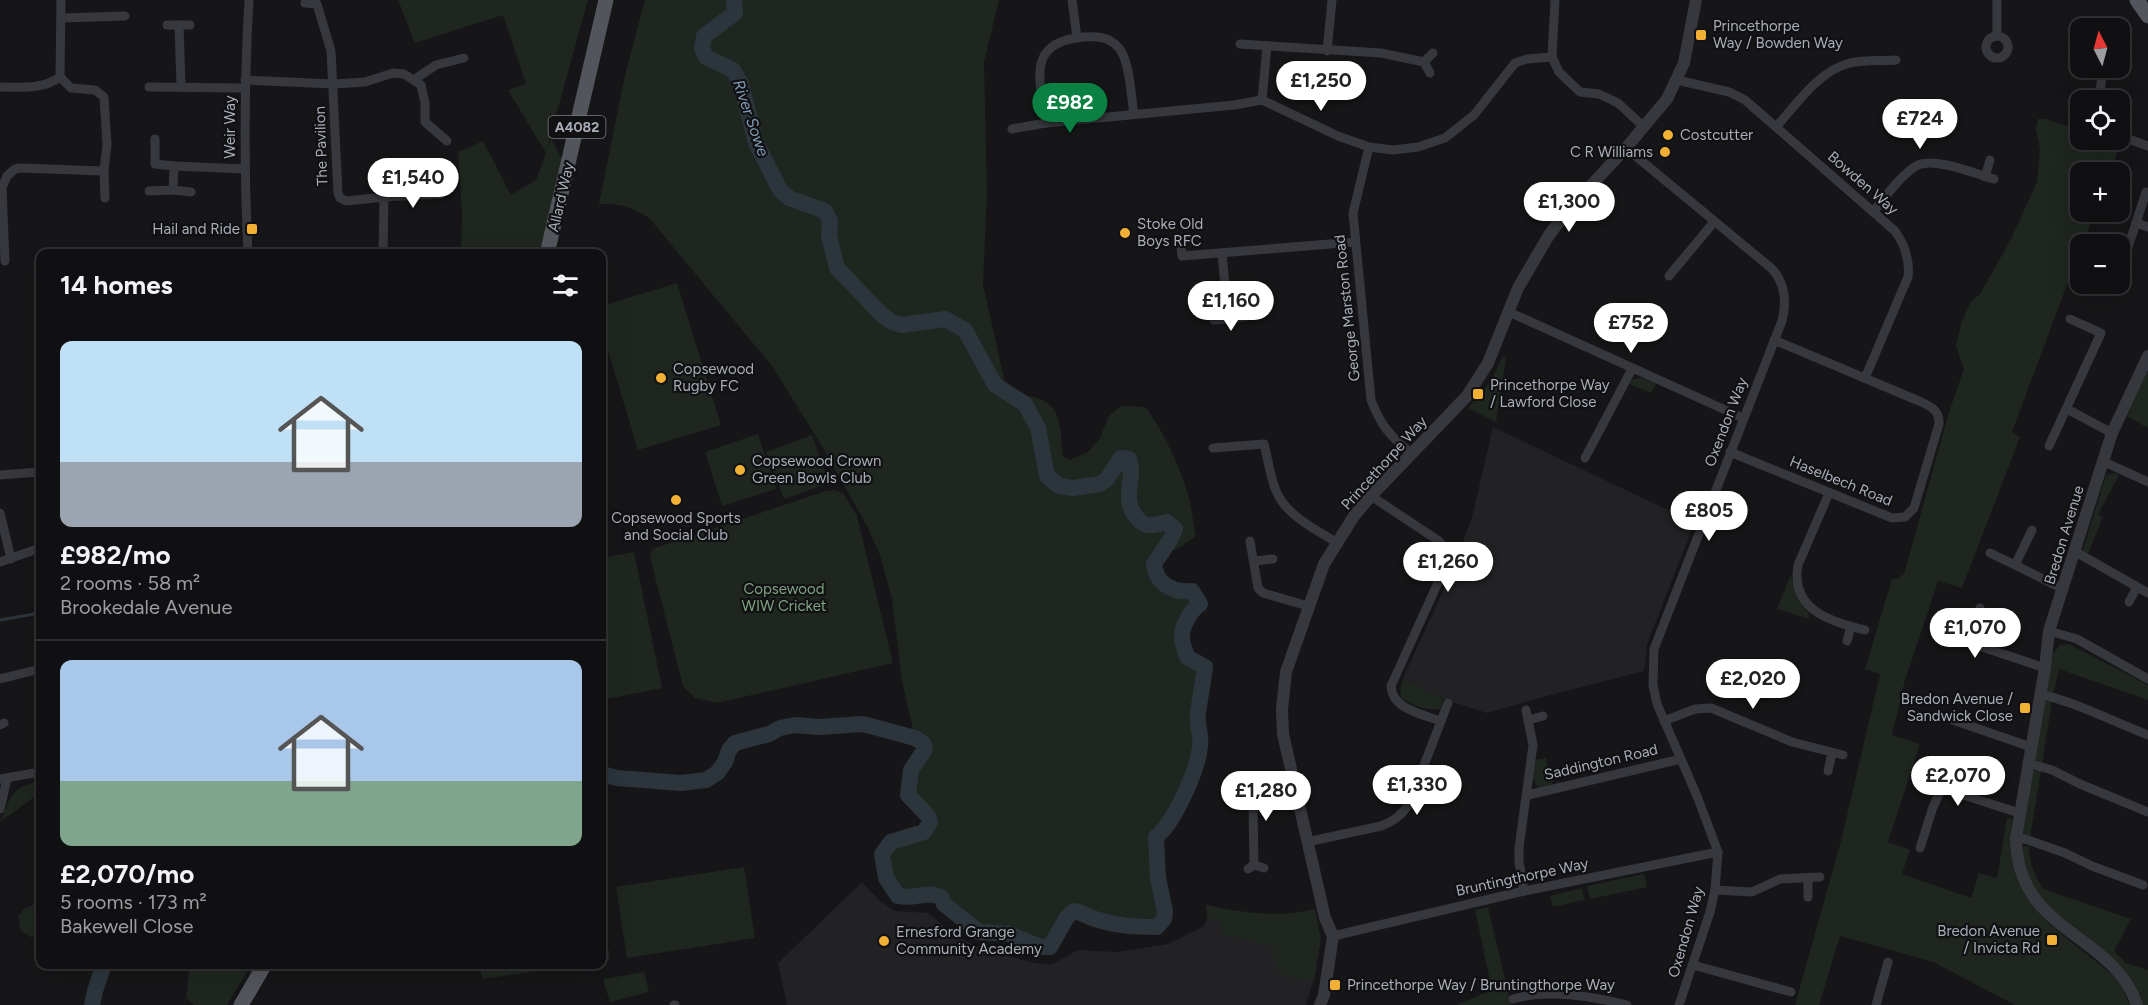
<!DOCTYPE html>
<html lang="en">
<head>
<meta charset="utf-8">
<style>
  :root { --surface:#101012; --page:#19191b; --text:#f1f3f6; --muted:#9c9d9f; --line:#303032; --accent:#0b8043 }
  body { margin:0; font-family:Figtree,sans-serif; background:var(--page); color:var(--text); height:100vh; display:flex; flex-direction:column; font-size:22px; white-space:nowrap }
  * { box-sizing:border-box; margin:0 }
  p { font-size:20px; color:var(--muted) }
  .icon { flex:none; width:33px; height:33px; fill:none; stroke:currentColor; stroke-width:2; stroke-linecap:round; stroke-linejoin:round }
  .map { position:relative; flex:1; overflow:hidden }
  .sheet { position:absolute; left:36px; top:249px; width:570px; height:720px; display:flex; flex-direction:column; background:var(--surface); border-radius:12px; box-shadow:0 6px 24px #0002,0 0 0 2px var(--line) }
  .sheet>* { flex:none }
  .needle { width:39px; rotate:354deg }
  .buttons { position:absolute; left:2070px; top:18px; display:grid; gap:12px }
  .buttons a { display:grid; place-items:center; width:60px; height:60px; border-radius:12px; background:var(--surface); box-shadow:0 6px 24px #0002,0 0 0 2px var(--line); font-size:30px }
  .price { position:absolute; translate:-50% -51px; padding:0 14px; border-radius:21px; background:#fff; color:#222; font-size:20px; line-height:39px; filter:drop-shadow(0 2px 3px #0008) }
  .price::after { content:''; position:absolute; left:50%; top:36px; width:18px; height:14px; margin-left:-9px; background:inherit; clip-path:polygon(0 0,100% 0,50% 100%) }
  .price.selected { background:var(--accent); color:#fff }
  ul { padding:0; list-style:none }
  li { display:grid; align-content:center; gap:12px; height:318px; padding:0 24px }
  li+li { border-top:2px solid var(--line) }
  li span { display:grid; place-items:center; height:186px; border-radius:12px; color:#555 }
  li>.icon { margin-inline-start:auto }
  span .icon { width:108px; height:108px; fill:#fffc; stroke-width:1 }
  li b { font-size:26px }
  h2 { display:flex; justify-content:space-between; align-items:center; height:72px; padding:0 24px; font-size:26px }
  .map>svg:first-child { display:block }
  .built { fill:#222225 }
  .green { fill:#1e261f }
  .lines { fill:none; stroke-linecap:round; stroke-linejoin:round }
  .stream { stroke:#2c353c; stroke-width:3 }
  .river { stroke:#2c353c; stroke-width:16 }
  .minor { stroke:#37383d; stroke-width:9 }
  .tertiary { stroke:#37383d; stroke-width:12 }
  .primary { stroke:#53555c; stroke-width:15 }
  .poi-dot { fill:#f2b134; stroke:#111113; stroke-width:2 }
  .labels { text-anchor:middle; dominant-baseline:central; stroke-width:4.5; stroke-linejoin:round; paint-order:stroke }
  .shield { fill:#111113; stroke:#7b7e86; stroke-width:1.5 }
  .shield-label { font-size:14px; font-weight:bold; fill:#a8adb8 }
  .poi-label { font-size:15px; fill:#a8adb8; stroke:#111113; text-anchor:start }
  .street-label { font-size:15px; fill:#a8adb8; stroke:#111113 }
  .park-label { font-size:15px; fill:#7fa381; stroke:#111113 }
  .water-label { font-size:16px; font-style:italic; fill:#7f9bb3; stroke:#111113 }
</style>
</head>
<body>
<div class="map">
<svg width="2148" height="1005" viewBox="0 0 2148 1005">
  <rect width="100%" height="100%" fill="#161618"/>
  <g class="built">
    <polygon points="1493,427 1670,511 1696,519 1647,644 1644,671 1535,699 1487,713 1443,699 1403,678 1451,574 1472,517"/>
    <polygon points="862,882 880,901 895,911 928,913 956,936 984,950 1035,963 1051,965 1078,950 1117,952 1168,944 1204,926 1207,917 1321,939 1315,976 1306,1005 787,1005 778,963"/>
  </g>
  <g class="green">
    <polygon points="398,0 588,0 546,151 551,139 563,161 539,253 461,253 462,215 458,152 483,141 511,195 536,180 546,153 508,90 526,84 503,15 415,43"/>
    <path d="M645,0H999L984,62L987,193L983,284L1007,392C1033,397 1056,396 1060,428C1062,438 1061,447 1063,457L1070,460L1088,452L1100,438L1109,416L1121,406L1145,407C1160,424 1183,473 1188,495C1192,508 1193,523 1196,536L1177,549L1157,558L1154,564L1155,573L1161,584L1183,592L1192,591L1200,604C1191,610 1181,627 1182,638C1182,644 1186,651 1187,657L1205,667C1203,683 1200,698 1198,713C1196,724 1202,735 1200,746C1198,770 1174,822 1156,838L1158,878L1165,911L1164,919L1157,927C1133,927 1118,926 1095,919C1087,917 1082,912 1074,911L1067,917L1050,947H1040L1010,934L979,932L944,904L940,897C925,890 916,900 898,896L886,878L882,854L891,842L924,832L930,822L928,816L908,795L911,770L925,749L923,743L915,738L902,681L892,599L880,555L867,526L823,448L772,366L649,218C631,206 621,204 599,204L625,75Z"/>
    <path d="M2038,119H2046L2080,130V140H2112L2121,143L2110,172H2080V212H2095L2083,244H2080V250L2012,432L2020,437L1962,588L1938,581L1905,680L1892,735L1920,744L1888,842L1910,850L1902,874L1971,898L1979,873L1997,878L2007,818L2012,819C2002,905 2057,928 2114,976L2121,985L2130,1005H2015L1933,962L1840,936L1819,1005H1795L1842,837L1880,674L1865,669L1892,579H1897L1904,574L1949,412L1964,369L1956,346L1961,324L1970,303L1980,294L2011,239L2037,182L2040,150L2036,128Z"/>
    <polygon points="677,283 721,425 638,450 602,331 602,306"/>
    <polygon points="1503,356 1506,357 1496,422 1468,408 1489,384"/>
    <polygon points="2148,370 2148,428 2127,416"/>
    <polygon points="1642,378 1656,384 1651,393 1629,384 1633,379"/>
    <polygon points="758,434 776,489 722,506 705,452"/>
    <polygon points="812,435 829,483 784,499 766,452"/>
    <polygon points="2115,473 2119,475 2098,514 2103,517 2087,556 2083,550 2106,475"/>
    <polygon points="835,490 843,493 857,516 893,663 717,703 695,698 683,686 650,557 652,549 826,491"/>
    <polygon points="634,552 662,688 602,700 602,558"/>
    <path d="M1791,574C1793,590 1798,602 1809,614V619L1777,609Z"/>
    <polygon points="2069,644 2148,685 2148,700 2059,669 2053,694 2047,691 2053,654 2060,645"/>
    <path d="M1403,678L1443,699L1441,709C1427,711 1412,706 1401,697L1400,689Z"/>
    <polygon points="2048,700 2052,701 2042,764 2035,759 2044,702"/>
    <polygon points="1546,758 1553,787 1538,788 1533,778 1535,760"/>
    <polygon points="2033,771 2041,771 2030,837 2023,833"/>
    <path d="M40,781V793L0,822C12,795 10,788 40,781Z"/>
    <path d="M2024,846H2029C2029,862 2034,875 2043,889L2131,919L2114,951L2126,963L2148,970V1005H2143L2053,913L2034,890L2028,876L2022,850Z"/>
    <polygon points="744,867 755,938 627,958 616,887"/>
    <polygon points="1644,874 1647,887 1590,899 1587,886"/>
    <polygon points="1582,888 1584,900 1553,907 1550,896"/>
    <polygon points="40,894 40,936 30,937 20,930 18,916 24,909 33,905"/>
    <polygon points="602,901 610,960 602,961"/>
    <path d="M1206,905C1247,913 1274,918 1315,909L1321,939L1313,982C1299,979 1278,978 1274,962C1273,958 1273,951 1273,947L1222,934L1219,920L1207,917Z"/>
    <polygon points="1488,907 1511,1005 1456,1005 1492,990 1475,910"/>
    <polygon points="190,965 190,964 251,965 227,1005 194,1005 186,997"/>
    <polygon points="480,965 480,964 579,965 482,979"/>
    <polygon points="644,972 649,992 610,1002 603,979"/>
  </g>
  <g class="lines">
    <polyline class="stream" points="0,620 40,613"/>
    <g class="river">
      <path d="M602,774L617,778L681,783L706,780L717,773L725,762L729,750L735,743L769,734L780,728L795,725L818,727L863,724L915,738L923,743L925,749L911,770L908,795L928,816L930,822L924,832L891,842L882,854L886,878L898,896C916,900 925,890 941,897L944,904L979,932L1009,934L1040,947H1050L1067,917L1074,911C1082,912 1087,917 1095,919C1118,926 1133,927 1157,927L1164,919L1165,911L1158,878L1156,837C1174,823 1198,770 1200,746C1202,735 1196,724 1198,713C1200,698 1203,683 1205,667L1187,657C1186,651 1182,644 1182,638C1181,627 1191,610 1200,604L1192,591C1173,593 1156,584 1154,564L1170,540L1175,529L1167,522C1151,526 1144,529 1134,514C1122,497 1136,477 1129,459L1121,458L1107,479L1100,484L1073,488L1059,486L1047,476L1038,428L1025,404L995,385L965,330L945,319L902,325L892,322L881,314L837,268L829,236L830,221L825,211L789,198L780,190L756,143L741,84L733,70L706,57L702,48L704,36L735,13L734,0"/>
      <polyline points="92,1005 95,991 104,964"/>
    </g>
    <g class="minor">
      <polyline points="1072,0 1077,38"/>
      <polyline points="1555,0 1552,57 1559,72 1580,92 1599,94 1618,103 1644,127"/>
      <polyline points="1997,0 1997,36"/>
      <polyline points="305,3 317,4 331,51 338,193 340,198 346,201 384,197 383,254"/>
      <polyline points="61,18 125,16"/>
      <polyline points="167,25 190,25"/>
      <polyline points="179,25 181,86"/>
      <circle cx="1997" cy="47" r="11"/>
      <polyline points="1240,44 1381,53 1424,62"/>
      <polyline points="1327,51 1332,0"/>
      <polyline points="1430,73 1424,62 1433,53"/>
      <polyline points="415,79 436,65 464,58"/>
      <polyline points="245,80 334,84 365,82 393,73 404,74 421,85 425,103 425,122 447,141"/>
      <path d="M1677,80L1729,92L1745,100L1895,231C1905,245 1910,259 1908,277L1865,378"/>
      <path d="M0,87C21,87 42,90 60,77L61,0"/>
      <polyline points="149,87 245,88"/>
      <polyline points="1262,100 1338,136 1369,147 1393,150 1418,147 1445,138 1474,115 1515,63 1527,59 1552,57"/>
      <polyline points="1262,100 1267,46"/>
      <polyline points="2099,100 2103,68"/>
      <path d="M1046,123C1040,80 1025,42 1084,37C1097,36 1109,37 1118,47C1130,59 1131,98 1134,114"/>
      <path d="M1776,127C1797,104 1818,71 1850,63C1864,60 1881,61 1896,60"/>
      <polyline points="1012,129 1046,123 1234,105 1262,100"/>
      <polyline points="2120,136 2148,146"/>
      <path d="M1369,147L1353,213L1371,400C1381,426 1390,436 1411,453"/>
      <path d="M1626,148L1771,268C1785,282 1787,302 1782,321L1654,649L1653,685L1657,704L1697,796L1718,852L1715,890L1710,912L1679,1005"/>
      <polyline points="174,166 245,169"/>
      <polyline points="104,171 105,198"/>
      <polyline points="1985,177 1990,160"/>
      <polyline points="173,190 191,192"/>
      <polyline points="149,191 173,190 174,166 155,164 155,139"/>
      <polyline points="384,197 441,194"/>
      <path d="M1873,212C1885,198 1902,173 1918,165C1935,157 1976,174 1994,179"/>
      <polyline points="2136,223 2146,192"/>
      <polyline points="1181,247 1182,256 1355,242"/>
      <polyline points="2127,250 2136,223 2148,227"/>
      <polyline points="1222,253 1228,319"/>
      <path d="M248,254C244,169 244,85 249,0"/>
      <polyline points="5,261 2,188 7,176 15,169 20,168 104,171 107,144 104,97 95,90 71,88 60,77"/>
      <polyline points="1669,276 1714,222"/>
      <polyline points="1509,312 1743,418"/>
      <polyline points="1214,320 1245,317"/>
      <polyline points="2067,409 2112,433"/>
      <polyline points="2049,446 2101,333 2070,319"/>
      <path d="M1213,448L1264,444C1269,463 1271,487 1283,503C1296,520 1318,531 1336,542"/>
      <path d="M1730,452L1892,518L1905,517L1914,508L1939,424C1940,410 1930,406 1919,401L1774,340"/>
      <polyline points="1585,458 1632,369"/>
      <polyline points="2102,461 2148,482"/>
      <polyline points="0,475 40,472"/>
      <path d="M1829,493L1798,565C1790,610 1831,622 1865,630"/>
      <path d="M1371,496L1439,541C1449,552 1446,563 1441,576L1391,686C1392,709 1422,714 1440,721"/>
      <polyline points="0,513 11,559"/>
      <polyline points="2032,530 2015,565 2063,589"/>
      <polyline points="1250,541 1258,588 1263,593 1308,606"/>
      <polyline points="2074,551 2148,593"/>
      <polyline points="1990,553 2015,565"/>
      <polyline points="1254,561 1273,559"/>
      <polyline points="0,562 40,548"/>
      <polyline points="2129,602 2137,587"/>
      <polyline points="1980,608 1967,642 2045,668"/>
      <polyline points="2049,631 2077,639 2148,679"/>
      <polyline points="1847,641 1851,626"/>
      <polyline points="0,679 40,669"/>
      <path d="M2040,694C2078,703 2112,721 2148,735"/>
      <polyline points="1944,717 2031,747"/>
      <polyline points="1529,720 1543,716"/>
      <polyline points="1664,721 1695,709 1711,708 1792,742 1843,755"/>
      <polyline points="0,725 4,723"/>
      <polyline points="2027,763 2052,770 2080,784 2148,812"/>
      <polyline points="1828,771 1832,753"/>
      <polyline points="0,779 40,772"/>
      <polyline points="1528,795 1681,759"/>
      <polyline points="0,809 7,779"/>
      <polyline points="2016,836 2065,853 2092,866 2143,885"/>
      <path d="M1307,842L1381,826C1393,822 1402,815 1409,804L1448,703"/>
      <polyline points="1920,848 1933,807 1942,788 2019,813"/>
      <polyline points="1254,865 1253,807 1263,800 1295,792"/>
      <polyline points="1248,869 1254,865 1264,868"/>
      <polyline points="1808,879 1808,897"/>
      <polyline points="1715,890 1752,892 1780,879 1820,877"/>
      <polyline points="1524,891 1519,862 1519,848 1533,745 1526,710"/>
      <polyline points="1333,936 1524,891 1718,852"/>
      <polyline points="1693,965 1791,992"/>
      <path d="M1513,999C1547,989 1593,996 1627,1005"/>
      <polyline points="674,1005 675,1005"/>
      <polyline points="1876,1005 1888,962"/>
    </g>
    <g class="tertiary">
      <polyline points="1320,1005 1324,995 1333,936 1325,918 1283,734 1282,709 1286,672 1324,564 1354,516 1371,496 1467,396 1488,363 1518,288 1549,235 1569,209 1626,148 1667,99 1684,63 1696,0"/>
      <path d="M2137,1005C2113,932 2017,934 2016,838L2045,668L2049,631L2112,433L2148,356"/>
    </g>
    <g class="primary">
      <polyline points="2137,0 2148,16"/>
      <polyline points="547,254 606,0"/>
      <polyline points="241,1005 265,964"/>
    </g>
  </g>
  <g class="poi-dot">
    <rect x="1695" y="29" width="12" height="12" rx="3"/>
    <circle cx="1668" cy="135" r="6"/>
    <circle cx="1665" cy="152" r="6"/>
    <rect x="246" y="223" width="12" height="12" rx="3"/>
    <circle cx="1125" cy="233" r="6"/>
    <circle cx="661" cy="378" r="6"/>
    <rect x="1472" y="388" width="12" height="12" rx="3"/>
    <circle cx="740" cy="470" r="6"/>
    <circle cx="676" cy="500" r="6"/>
    <rect x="2019" y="702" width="12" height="12" rx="3"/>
    <rect x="2046" y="934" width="12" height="12" rx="3"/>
    <circle cx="884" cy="941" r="6"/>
    <rect x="1329" y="979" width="12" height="12" rx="3"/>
  </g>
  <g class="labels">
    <rect class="shield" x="548.5" y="116" width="57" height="22" rx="4.5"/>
    <g class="shield-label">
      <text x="577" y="127">A4082</text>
    </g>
    <g class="poi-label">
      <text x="1713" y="26">Princethorpe<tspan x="1713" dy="17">Way / Bowden Way</tspan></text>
      <text x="1680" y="135">Costcutter</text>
      <text x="1653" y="152" text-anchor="end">C R Williams</text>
      <text x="1137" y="224">Stoke Old<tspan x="1137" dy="17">Boys RFC</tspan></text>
      <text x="240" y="229" text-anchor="end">Hail and Ride</text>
      <text x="673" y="369">Copsewood<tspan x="673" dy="17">Rugby FC</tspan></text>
      <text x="1490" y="385">Princethorpe Way<tspan x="1490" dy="17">/ Lawford Close</tspan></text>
      <text x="752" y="461">Copsewood Crown<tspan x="752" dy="17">Green Bowls Club</tspan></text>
      <text x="676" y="518" text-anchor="middle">Copsewood Sports<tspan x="676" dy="17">and Social Club</tspan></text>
      <text x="2013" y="699" text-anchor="end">Bredon Avenue /<tspan x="2013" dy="17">Sandwick Close</tspan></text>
      <text x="2040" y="931" text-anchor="end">Bredon Avenue<tspan x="2040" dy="17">/ Invicta Rd</tspan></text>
      <text x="896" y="932">Ernesford Grange<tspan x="896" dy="17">Community Academy</tspan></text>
      <text x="1347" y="985">Princethorpe Way / Bruntingthorpe Way</text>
    </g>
    <g class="street-label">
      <text transform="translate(230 127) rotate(-90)">Weir Way</text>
      <text transform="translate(321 146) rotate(-92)">The Pavilion</text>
      <text transform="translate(1863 183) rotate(41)">Bowden Way</text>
      <text transform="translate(561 197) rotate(-77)">Allard Way</text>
      <text transform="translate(1347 308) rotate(-96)">George Marston Road</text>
      <text transform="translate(1726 422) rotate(-69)">Oxendon Way</text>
      <text transform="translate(1384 463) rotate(-48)">Princethorpe Way</text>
      <text transform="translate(1841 481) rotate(22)">Haselbech Road</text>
      <text transform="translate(2064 535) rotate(-73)">Bredon Avenue</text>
      <text transform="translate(1601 762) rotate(-13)">Saddington Road</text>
      <text transform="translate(1522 877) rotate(-12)">Bruntingthorpe Way</text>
      <text transform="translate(1686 932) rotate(-74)">Oxendon Way</text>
    </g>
    <g class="park-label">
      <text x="784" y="589">Copsewood<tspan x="784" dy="17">WIW Cricket</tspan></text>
    </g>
    <g class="water-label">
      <text transform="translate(751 118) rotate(71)">River Sowe</text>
    </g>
  </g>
</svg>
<div class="buttons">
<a><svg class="needle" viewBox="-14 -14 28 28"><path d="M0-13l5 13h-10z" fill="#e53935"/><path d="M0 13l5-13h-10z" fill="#9c9d9f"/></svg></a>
<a><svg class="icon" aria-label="locate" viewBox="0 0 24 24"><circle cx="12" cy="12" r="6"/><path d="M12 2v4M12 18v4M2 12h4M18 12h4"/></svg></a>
<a>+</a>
<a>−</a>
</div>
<b class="price" style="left:1321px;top:112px">£1,250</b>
<b class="price selected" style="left:1070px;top:134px">£982</b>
<b class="price" style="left:1920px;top:150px">£724</b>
<b class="price" style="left:413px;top:209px">£1,540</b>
<b class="price" style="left:1569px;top:233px">£1,300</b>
<b class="price" style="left:1231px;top:332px">£1,160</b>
<b class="price" style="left:1631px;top:354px">£752</b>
<b class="price" style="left:1709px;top:542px">£805</b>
<b class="price" style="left:1448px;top:593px">£1,260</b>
<b class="price" style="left:1975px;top:659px">£1,070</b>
<b class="price" style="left:1753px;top:710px">£2,020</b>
<b class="price" style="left:1958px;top:807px">£2,070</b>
<b class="price" style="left:1417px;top:816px">£1,330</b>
<b class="price" style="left:1266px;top:822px">£1,280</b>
<section class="sheet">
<h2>14 homes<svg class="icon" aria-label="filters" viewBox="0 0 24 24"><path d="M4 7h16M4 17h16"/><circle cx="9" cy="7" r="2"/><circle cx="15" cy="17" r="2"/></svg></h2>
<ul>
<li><span style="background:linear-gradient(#bfe0f5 65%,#9aa5b1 0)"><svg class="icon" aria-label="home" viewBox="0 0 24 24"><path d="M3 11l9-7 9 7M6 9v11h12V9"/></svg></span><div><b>£982/mo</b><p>2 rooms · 58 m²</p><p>Brookedale Avenue</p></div></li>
<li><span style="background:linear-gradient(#a9c7e8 65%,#7fa58c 0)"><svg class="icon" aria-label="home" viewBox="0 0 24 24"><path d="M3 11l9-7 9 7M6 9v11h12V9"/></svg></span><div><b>£2,070/mo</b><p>5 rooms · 173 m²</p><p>Bakewell Close</p></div></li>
</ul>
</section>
</div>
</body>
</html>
